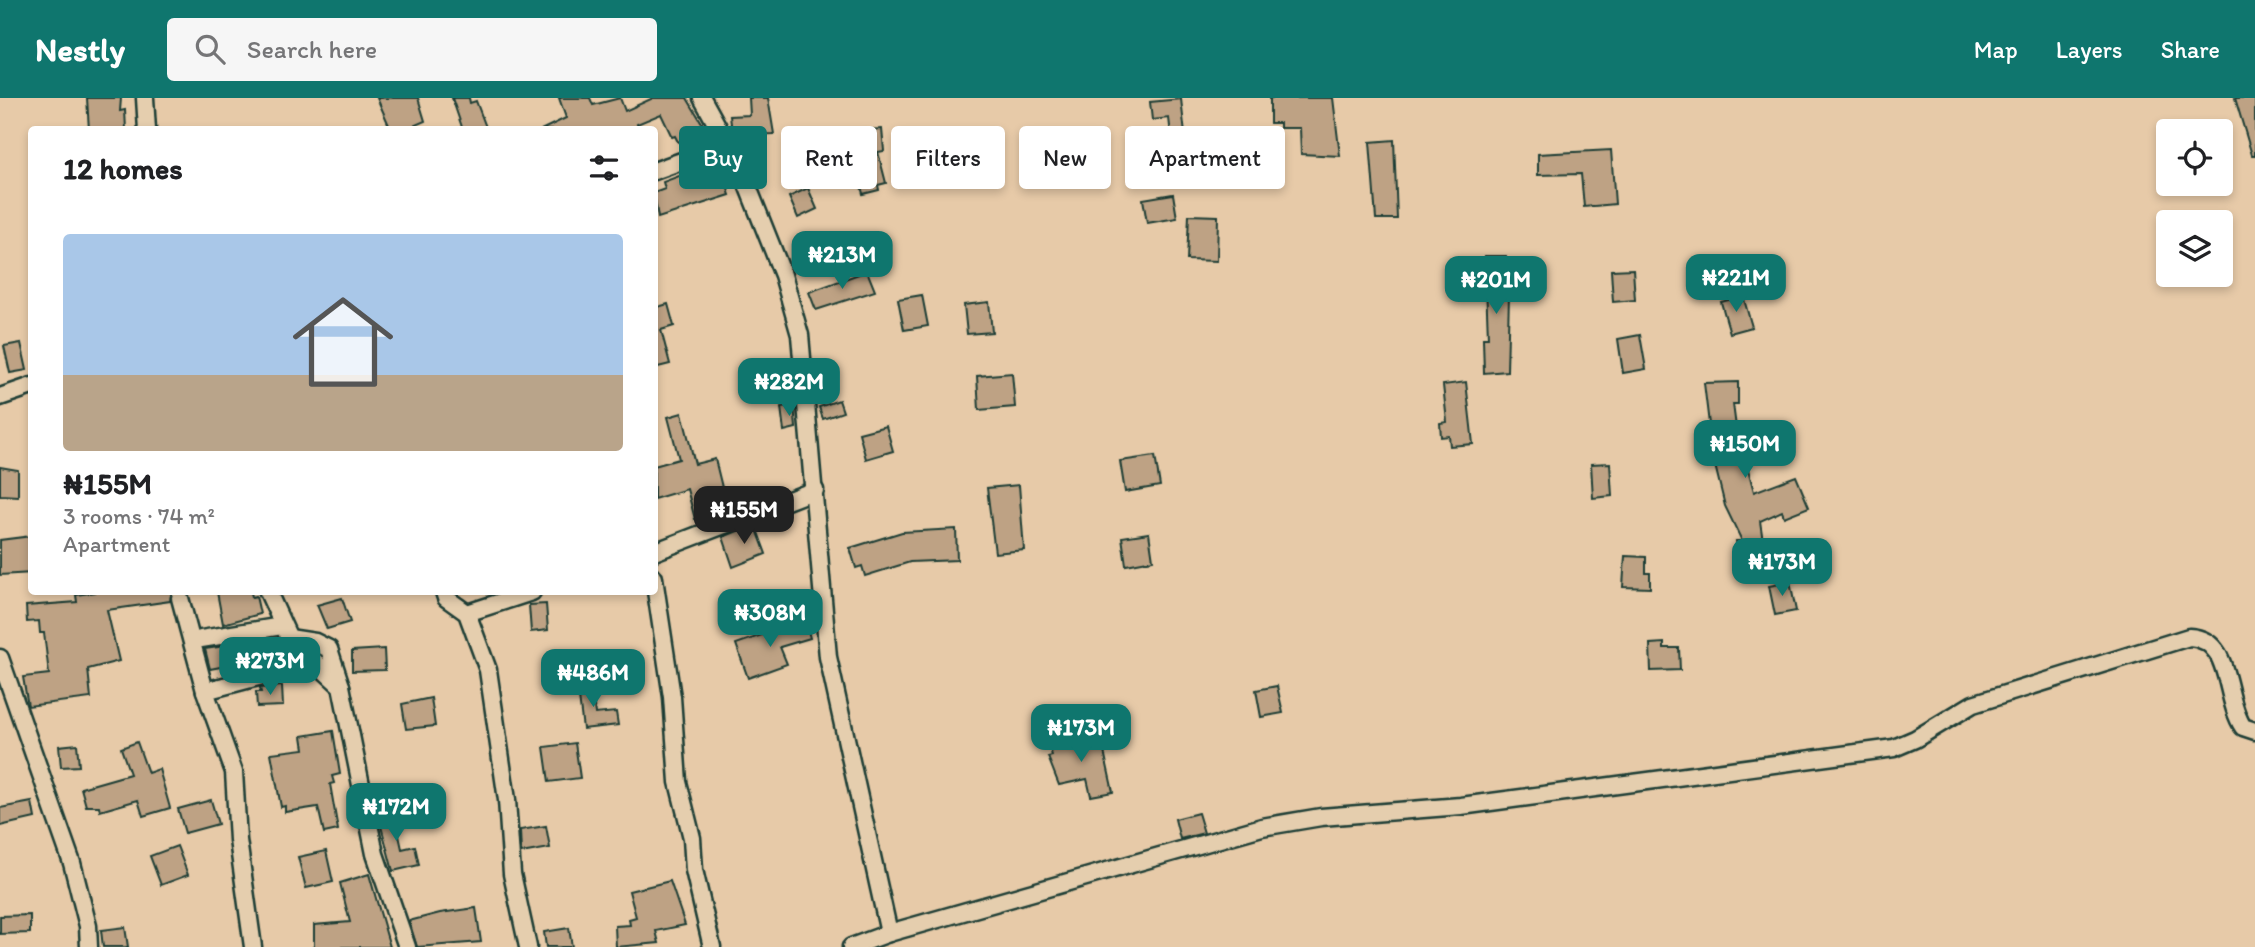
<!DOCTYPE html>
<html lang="en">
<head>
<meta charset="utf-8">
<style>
  :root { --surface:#fff; --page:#f6f6f6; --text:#202124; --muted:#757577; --accent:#0f766e }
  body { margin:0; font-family:Itim,sans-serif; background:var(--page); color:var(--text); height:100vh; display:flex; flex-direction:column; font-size:26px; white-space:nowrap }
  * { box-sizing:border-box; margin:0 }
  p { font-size:23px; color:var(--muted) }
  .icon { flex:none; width:38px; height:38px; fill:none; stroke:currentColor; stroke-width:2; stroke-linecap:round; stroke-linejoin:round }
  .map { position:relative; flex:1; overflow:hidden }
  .details { position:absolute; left:28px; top:28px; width:630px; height:469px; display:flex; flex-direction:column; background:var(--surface); border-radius:7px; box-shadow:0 4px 10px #0003 }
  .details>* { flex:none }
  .hud { position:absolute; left:679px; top:28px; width:665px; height:63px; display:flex; gap:14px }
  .buttons { position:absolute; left:2156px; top:21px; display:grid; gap:14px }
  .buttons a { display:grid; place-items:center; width:77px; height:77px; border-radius:7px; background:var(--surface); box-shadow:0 4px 10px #0003; font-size:35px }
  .price { position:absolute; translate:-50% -60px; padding:0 16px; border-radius:14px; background:var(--accent); color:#fff; font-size:23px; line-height:46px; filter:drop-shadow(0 2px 4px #0008) }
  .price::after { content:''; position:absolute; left:50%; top:42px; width:21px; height:16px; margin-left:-10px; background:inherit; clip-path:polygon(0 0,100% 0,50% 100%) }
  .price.active { background:#222; color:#fff }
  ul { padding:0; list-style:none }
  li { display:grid; align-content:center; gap:14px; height:371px; padding:0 35px }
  li span { display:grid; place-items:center; height:217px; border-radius:7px; color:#555 }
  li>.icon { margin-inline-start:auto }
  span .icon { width:126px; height:126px; fill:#fffc; stroke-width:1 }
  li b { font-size:30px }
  h2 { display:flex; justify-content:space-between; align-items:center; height:84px; padding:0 35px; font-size:30px }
  .pill { padding:0 24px; border-radius:7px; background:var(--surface); box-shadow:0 4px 10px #0003; font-size:24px; line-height:63px }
  .pill.active { background:var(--accent); color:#fff }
  header { display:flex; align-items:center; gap:42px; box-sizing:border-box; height:98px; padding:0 35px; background:var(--accent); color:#fff }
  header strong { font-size:33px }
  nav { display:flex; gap:38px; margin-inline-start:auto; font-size:24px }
  .search { width:490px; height:63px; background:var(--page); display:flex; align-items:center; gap:18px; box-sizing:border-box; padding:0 24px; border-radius:7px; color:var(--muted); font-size:26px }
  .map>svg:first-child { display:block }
  .building { fill:#bea284; stroke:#1f3d34; stroke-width:2 }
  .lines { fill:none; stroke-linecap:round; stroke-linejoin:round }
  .street-casing { stroke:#1f3d34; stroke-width:21 }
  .street { stroke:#e5ceae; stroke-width:16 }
</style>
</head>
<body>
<header>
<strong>Nestly</strong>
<div class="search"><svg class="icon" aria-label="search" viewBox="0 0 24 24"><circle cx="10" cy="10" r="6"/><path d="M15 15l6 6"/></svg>Search here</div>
<nav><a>Map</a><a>Layers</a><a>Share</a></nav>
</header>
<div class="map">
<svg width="2255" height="849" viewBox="0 0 2255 849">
  <rect width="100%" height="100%" fill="#e7caa8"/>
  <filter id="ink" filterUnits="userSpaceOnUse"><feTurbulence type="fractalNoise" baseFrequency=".0143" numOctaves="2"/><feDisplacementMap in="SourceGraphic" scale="14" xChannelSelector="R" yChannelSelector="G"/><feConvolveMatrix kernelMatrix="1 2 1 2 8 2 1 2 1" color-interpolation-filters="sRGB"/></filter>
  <g filter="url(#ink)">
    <g class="building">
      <polygon points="87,0 121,0 120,13 125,12 126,32 89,32"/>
      <polygon points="377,0 418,0 425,23 404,32 391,32"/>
      <polygon points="452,0 469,0 470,5 476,3 487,32 463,32"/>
      <polygon points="559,0 590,0 593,7 620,0 625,13 653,0 687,0 708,35 678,44 675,38 672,39 661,16 637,26 639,32 541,32 566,20"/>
      <polygon points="749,0 768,0 774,36 751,37 751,32 732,34 730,18 750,17"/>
      <polygon points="1270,0 1333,0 1340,58 1301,56 1300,30 1280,30 1280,25 1270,25"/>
      <polygon points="2235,0 2255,0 2255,57 2252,57"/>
      <polygon points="1181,1 1185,36 1171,37 1169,20 1152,22 1150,4"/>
      <polygon points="882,31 884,53 878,54 886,85 878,87 879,92 863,96 856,67 869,64 866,32"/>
      <polygon points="1394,42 1397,121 1376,121 1370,44"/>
      <polygon points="1611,52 1615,106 1584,109 1581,76 1538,77 1538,56"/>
      <polygon points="687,75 690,86 723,76 730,97 658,120 654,95 665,91 663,84"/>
      <polygon points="808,90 817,111 798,120 789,99"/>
      <polygon points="1173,96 1177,120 1147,125 1143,101"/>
      <polygon points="1189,117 1218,118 1217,163 1187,162"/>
      <polygon points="1485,158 1506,158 1505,197 1509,197 1507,273 1484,275 1483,240 1488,240"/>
      <polygon points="1633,171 1635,202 1613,204 1611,172"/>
      <polygon points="867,173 875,193 816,212 809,194"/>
      <polygon points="922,197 928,228 904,232 898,201"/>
      <polygon points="1743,198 1752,229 1730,235 1721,204"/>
      <polygon points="989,204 992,234 967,236 964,207"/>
      <polygon points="668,206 674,228 661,232 670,266 654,270 654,210"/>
      <polygon points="1640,237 1646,271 1623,275 1618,241"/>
      <polygon points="21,245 27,272 10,275 4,248"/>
      <polygon points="1012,275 1015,309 979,312 977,278"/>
      <polygon points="1466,284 1473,346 1450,348 1449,338 1441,339 1440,325 1447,324 1443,287"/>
      <polygon points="1738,284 1738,306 1733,306 1739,353 1743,352 1754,394 1796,378 1809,409 1784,419 1782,413 1760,423 1767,471 1741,476 1736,443 1742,443 1725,408 1713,359 1704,285"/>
      <polygon points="839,302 843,314 823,321 819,309"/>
      <polygon points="794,307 796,330 784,333 781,309"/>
      <polygon points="682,315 695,366 715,361 728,414 695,421 687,391 654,401 654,368 679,361 668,319"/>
      <polygon points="886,328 893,353 866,361 859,335"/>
      <polygon points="1155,358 1160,388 1125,394 1120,363"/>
      <polygon points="1610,365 1612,398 1593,400 1591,366"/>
      <polygon points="0,369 18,372 18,398 0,397"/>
      <polygon points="1019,387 1024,452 995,455 987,390"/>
      <polygon points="755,426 766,456 733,469 723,439"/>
      <polygon points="956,431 957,462 910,464 865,478 862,468 856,470 850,450 902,434"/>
      <polygon points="1149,435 1153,462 1126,467 1122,439"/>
      <polygon points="32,438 32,475 0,477 0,442"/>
      <polygon points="1625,458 1646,459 1646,475 1650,475 1650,490 1623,489"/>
      <polygon points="1790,484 1796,513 1775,517 1769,488"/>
      <polygon points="96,494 172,494 170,503 107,512 119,563 88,571 91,600 28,608 23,579 49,576 44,535 40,535 39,523 27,524 26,508 77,504 76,497"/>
      <polygon points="217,494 251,494 252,499 256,498 260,516 223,526"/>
      <polygon points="342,500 350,524 327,531 317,507"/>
      <polygon points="546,506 548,532 531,534 529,507"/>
      <polygon points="805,522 810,540 780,549 787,566 748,580 736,546"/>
      <polygon points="1664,545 1664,550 1679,550 1680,572 1651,573 1650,546"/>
      <polygon points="232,547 236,566 210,571 205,551"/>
      <polygon points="384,551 385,572 352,573 352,553"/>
      <polygon points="591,581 595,616 616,614 618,627 583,631 577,583"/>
      <polygon points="282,588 283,608 257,609 256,594 261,594 260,590"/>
      <polygon points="1277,588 1283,615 1261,619 1256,592"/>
      <polygon points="431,600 435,628 406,631 402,606"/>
      <polygon points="333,633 340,676 332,678 334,685 330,686 338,732 324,735 318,709 285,714 285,708 281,709 271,655 304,651 302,638"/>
      <polygon points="1092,636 1094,646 1102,644 1113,694 1091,698 1087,681 1059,687 1048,659 1052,658 1049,646"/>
      <polygon points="137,644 148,675 159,671 170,710 143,718 138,702 100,713 99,708 86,708 81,690 130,676 121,650"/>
      <polygon points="575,645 580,680 549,684 544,649"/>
      <polygon points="77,646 79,668 61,669 59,648"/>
      <polygon points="211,702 218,726 185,735 178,711"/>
      <polygon points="32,704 35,720 0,728 0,710"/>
      <polygon points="393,710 402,751 415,748 419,767 393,773 377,713"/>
      <polygon points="1198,715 1204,735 1180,741 1175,721"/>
      <polygon points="546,728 550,750 521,755 520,732"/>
      <polygon points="177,748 188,777 161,787 150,758"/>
      <polygon points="326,753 333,784 306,790 298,759"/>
      <polygon points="369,776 390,849 314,849 314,827 350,824 340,785"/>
      <polygon points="670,783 685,827 656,833 659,845 616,849 615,828 630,827 629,821 636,819 629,793"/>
      <polygon points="476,810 481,844 417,849 409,823 440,815"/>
      <polygon points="30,817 30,835 0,836 0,818"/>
      <polygon points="125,829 128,849 103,849 101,832"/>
      <polygon points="569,830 572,849 546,849 544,834"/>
    </g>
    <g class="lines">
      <defs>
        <g id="street">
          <polyline points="145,0 147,32"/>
          <polyline points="702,0 740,69 783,177 800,237 828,559 889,835"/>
          <polyline points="654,73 715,51 730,53"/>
          <polyline points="0,299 32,288"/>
          <polyline points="654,454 815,392"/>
          <polyline points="654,480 672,599 678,684 692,740 694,772 712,849"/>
          <polyline points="268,494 289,540 341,588 375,756 407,849"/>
          <polyline points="444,494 446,500 467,515 488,572 507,702 512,776 528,849"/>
          <polyline points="180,500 205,593"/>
          <polyline points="467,515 532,494"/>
          <polyline points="201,541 282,528"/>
          <polyline points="0,560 72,765 88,828 89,849"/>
          <polyline points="253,849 238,742 234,674 205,593 262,578 286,561 289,540 315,544 329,551 341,588"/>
          <path d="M851,849L889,835L1262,729L1321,719L1461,708L1894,650L1915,641L1973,606L2189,539C2233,541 2223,599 2243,629L2255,633"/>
        </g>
      </defs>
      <use href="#street" class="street-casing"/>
      <use href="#street" class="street"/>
    </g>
  </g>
</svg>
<div class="buttons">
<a><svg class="icon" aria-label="locate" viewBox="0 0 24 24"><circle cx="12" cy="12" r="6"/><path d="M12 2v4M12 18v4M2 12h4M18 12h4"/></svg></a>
<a><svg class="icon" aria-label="layers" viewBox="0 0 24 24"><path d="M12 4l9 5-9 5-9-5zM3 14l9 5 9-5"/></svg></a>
</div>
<b class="price" style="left:842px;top:193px">₦213M</b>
<b class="price" style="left:1736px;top:216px">₦221M</b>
<b class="price" style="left:1496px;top:218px">₦201M</b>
<b class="price" style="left:789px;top:320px">₦282M</b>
<b class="price" style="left:1745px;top:382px">₦150M</b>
<b class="price active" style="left:744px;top:448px">₦155M</b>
<b class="price" style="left:1782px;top:500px">₦173M</b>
<b class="price" style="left:770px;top:551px">₦308M</b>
<b class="price" style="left:270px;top:599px">₦273M</b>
<b class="price" style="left:593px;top:611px">₦486M</b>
<b class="price" style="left:1081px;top:666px">₦173M</b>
<b class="price" style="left:396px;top:745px">₦172M</b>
<div class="hud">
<a class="pill active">Buy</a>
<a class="pill">Rent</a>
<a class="pill">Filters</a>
<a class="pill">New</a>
<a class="pill">Apartment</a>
</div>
<section class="details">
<h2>12 homes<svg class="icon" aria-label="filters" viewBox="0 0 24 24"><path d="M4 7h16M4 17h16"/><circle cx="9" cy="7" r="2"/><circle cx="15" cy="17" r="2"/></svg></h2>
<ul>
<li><span style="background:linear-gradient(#a9c7e8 65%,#b9a48a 0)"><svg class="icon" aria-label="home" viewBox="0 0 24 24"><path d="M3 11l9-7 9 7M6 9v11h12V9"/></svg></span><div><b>₦155M</b><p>3 rooms · 74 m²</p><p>Apartment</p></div></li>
</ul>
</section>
</div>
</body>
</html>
